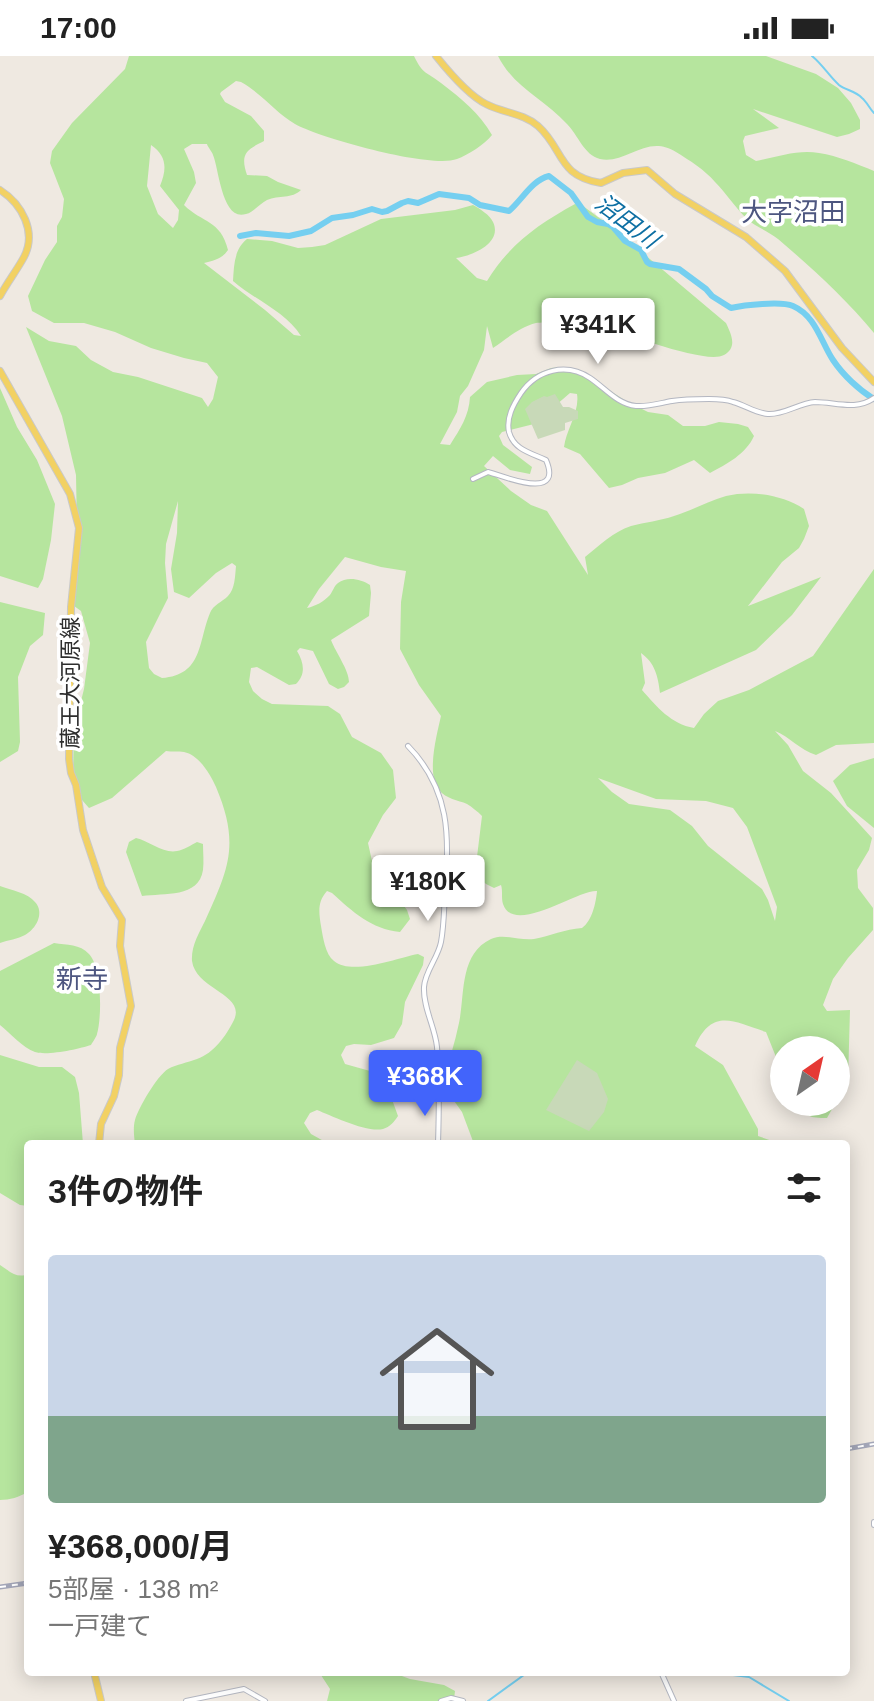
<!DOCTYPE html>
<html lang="ja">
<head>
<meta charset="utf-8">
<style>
  :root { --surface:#fff; --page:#f6f6f6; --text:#222; --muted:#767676; --accent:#4264fb }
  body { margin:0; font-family:Helvetica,"Noto Sans JP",sans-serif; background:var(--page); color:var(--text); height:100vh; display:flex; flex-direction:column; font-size:30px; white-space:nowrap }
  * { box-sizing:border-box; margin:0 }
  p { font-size:26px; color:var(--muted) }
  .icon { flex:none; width:44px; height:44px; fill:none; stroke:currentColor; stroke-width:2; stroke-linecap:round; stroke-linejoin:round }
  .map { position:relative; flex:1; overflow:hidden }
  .panel { position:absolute; left:24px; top:1084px; width:826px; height:536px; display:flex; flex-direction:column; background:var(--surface); border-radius:8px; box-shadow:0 4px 20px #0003 }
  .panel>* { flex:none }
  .needle { width:52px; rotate:34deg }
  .controls { position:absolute; left:770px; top:980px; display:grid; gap:16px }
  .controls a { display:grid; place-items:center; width:80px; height:80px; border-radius:50%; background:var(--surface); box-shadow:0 4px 20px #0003; font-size:40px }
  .price { position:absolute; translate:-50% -68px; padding:0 18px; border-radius:8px; background:#fff; color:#222; font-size:26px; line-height:52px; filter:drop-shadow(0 2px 4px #0008) }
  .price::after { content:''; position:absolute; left:50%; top:48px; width:24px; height:18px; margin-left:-12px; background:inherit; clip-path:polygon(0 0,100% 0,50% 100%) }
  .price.on { background:var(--accent); color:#fff }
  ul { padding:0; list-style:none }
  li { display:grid; align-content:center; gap:16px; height:424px; padding:0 24px }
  li span { display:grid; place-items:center; height:248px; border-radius:8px; color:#555 }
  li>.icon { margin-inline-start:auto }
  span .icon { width:144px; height:144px; fill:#fffc; stroke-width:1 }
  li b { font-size:34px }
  h2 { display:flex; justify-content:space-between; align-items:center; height:96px; padding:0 24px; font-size:34px }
  .status { display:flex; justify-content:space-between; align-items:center; height:56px; padding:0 40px; background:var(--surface); direction:ltr }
  .status svg { height:22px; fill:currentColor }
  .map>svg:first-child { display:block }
  .green { fill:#b6e59e; fill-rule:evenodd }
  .cemetery { fill:#c8d9b8 }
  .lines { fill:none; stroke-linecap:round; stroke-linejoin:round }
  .stream { stroke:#75cff0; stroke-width:2 }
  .river { stroke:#75cff0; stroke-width:6 }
  .minor-casing { stroke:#b4b7c1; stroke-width:6 }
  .major-casing { stroke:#c9c9c9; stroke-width:8 }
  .minor { stroke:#fff; stroke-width:4 }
  .major { stroke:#f2d163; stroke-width:6 }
  .rail-casing { stroke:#a3a6b8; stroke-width:5 }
  .rail { stroke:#fff; stroke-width:2; stroke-dasharray:6; stroke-linecap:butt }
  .labels { text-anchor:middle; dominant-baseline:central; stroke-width:7; stroke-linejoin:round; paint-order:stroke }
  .street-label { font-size:22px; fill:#2e2e2e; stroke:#fff }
  .water-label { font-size:24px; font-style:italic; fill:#0d6fa3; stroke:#fff }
  .quarter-label { font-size:26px; fill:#4d5680; stroke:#fff }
</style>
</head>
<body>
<div class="status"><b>17:00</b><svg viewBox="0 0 49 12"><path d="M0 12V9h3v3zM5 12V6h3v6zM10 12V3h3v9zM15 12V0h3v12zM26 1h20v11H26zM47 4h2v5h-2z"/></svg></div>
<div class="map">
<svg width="874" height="1645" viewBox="0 0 874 1645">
  <rect width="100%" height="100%" fill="#efe9e1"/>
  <g class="green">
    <path d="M129,0H414C423,19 426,15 441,27C462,43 479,57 492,79C485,88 468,99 457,103C431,113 320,82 295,68C276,57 261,37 241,26L236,25L221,36L220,38L225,46L251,60L264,75V85C246,94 240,98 247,119L267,120L278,126L301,134C292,143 279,139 267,144C259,148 254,156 246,158C222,166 219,113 213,99C213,97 207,90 207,88H192L184,93L194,116L196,127L184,149C202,167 221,164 228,194C221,204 214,204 204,207L265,254L294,279L301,280C286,256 255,244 233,225C234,210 234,193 247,183L272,185L298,192L312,191L325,189L381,163L455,154L473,149C480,153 490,159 493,166C503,187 472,200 456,202L477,222L487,225C510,188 537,169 575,148L583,150L613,172L726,267C731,278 738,291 724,299C706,309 626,277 604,272C592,269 546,265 536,267C520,271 506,283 493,292L487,270L484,294L468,330L460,340L457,356L440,388L450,389C460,373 469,360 470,341L487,326L517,319L536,318L551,312L564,311L576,313L626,345L648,356L668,359L683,370H705L719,366L738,368L748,371L754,380C746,398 727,408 710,417L694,404L665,417L638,422L622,429L609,432L580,398L564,391C566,374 580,355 577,338L570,337L534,368L502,376L499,380L503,389L532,411L530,418L510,414L493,400L484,410L511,435L531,449L547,455L588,519L585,501C600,489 613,476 631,470C645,466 660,465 674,460C691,455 708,445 726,440C752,434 782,439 804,453L809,470L804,483L799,492L782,506L748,550L821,521L792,559L756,594L660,637C658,620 655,607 641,597L645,627L642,634C657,651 671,668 694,672L704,658L718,645L749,634L813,600L874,513V687L836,689L816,699C800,694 790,681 775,675L788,689L803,715L831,737L872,782L869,794L857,814L858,832L873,852V874L848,902L833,923L823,949L827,955L850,954L848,1025L827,1062C810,1062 805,1061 796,1046H836V994H784V1021L766,976C734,966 713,951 695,990L723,1009L758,1073V1080L781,1088H474L462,1056L447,1035L443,1027C448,1007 455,987 459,967C465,939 459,898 491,883C504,877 519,885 534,883C550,880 565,873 582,872C592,865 596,847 597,835C576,834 514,880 503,848C501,842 503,835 501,829L494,832C483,827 476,822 476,809L482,760C478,756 472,751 467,748C458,744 446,743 439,734C426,718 437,678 441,660L419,629L400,593L401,546L406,515L381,511L345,501L319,533L307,552C316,550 323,546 330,539C333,535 334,530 338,527C347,520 361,523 370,529L371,537L369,560L331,584C336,597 349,614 349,626L344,631L338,633L329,628L313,595L300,592L297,595C304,607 306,618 296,628L289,629L257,611L251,612L249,626L253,635L262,643L272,648L328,650L340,658L352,681L381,697L393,714L396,742L383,759L368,787L374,814L393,835L407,854L410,863L400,876C371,873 353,856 332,837L327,835C317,846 319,857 321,870C323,881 325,898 334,905C352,920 397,902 418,898L424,901L423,909L405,946L402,968L394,982L371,989L354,988L346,990L341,999L345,1008L370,1015L377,1018L386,1027L398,1060C394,1066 390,1071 383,1073C367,1077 332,1060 317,1054L310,1057L304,1067L311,1078L329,1088H135C134,1080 133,1071 135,1064C139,1051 157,1020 168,1013C177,1008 187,1007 197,1003C214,997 226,980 234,964C246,938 196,934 192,905C191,890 199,877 205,865C229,812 240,788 216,731C210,718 199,699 184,696C178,695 172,696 166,695L112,742L89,752L75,736L73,718L74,673L84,633L90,587L81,555L70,547L77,473L76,419L62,360L26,271L49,285L76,290L91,304L113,316L138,321L202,342L208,351L213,343L218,321L207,307L184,302L151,292L115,276L84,267H54L32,255L28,240L45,204L57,186V170L62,161L64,143L50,107L52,95L72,67L125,13ZM151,89C167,100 167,113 160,130L179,154L178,164L173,172L158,158L147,130ZM178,445L177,477L171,513L174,536L189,542L216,517L232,507L236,510C235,520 235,533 228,540C222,546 213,549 210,557C198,586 203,619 162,622L154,618L149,612L146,586L168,542L165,507L166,488ZM598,722L656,743L706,745L733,752L747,771L777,851L775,865L768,844L762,833L708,790L692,770L670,754L629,748L612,736Z"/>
    <path d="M498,0H766L816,18L838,32L851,47L860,64V73L849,78L837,81L753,53L779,72L745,80L743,85L746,99L756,105C776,101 799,93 819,97C838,100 857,108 874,115V277C845,242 812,212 778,183C768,175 756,171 747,163C735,151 726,137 715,126C705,114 689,104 676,96C647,77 625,109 600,103C584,99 578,79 567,68C544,43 514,32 498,0Z"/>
    <polygon points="0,332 17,371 37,404 55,448 51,484 43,523 38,532 0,520"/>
    <polygon points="0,546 45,557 43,579 30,590 18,621 20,686 18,695 0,706"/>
    <polygon points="874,702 874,772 847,750 833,725 850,709"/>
    <path d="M136,782C149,785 164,798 177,795C184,794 191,789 197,786L203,788C203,796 204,806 203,814C199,842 164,837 142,840L126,796L129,786Z"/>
    <path d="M0,830C11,834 28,837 35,846C45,857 36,873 25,879C18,883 8,884 0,887Z"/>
    <path d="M54,887C67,889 80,888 89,898C102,911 102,961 97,978C97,980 92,987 91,989C79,993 47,1000 35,996C23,992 10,977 0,969V915Z"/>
    <polygon points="0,999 39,1011 62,1011 75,1021 79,1037 83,1088 28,1088 28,1150 20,1149 0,1137"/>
    <path d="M0,1209C9,1215 17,1223 28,1218V1436C19,1441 10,1444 0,1444Z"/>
    <polygon points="319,1616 391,1616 410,1623 444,1629 455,1635 454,1643 445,1645 327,1645 330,1633"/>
  </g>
  <g class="cemetery">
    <polygon points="555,338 563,351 569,351 578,355 578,363 565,367 565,374 538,383 525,353 532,346 544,340 547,341"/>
    <polygon points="577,1004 597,1017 608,1043 604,1056 589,1075 546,1054"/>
  </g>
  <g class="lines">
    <g class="stream">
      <path d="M812,0C823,9 829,20 839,29C845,34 856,35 862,42C867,46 869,52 874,57"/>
      <polyline points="705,1616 722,1618"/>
      <polyline points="733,1619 749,1621 789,1645"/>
      <polyline points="488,1645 528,1616"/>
    </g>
    <path class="river" d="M240,180L256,177L289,180L311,175L332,162L353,159L372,153L382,156L387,155L402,147L408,145L418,147L439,138L469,142L480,149L509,155C522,144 532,124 549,120L571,137L588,161L597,166L608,168L613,171L625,185L641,194L647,206L650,208L679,213L706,233L712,240L731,252C744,249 781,245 793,250C816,260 821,286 833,304C843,319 859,334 874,343"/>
    <defs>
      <g id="minor">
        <path d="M473,423L488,416C503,420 564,446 546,404C531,397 514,394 509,376C506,362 513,349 521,337C537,314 566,306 590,322C605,332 617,348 636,350C649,351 660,347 672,345C684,343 697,343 709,343C717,343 725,343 733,346C745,349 755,357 768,358C784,359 799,347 815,346C835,346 856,355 874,342"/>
        <path d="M408,690C450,733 450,781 445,837C444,853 444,870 441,886C438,902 425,915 424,931C423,952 435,971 437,991C440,1023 439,1056 438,1088"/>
        <polyline points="874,1466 874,1469"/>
        <polyline points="661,1616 674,1645"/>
        <polyline points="186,1645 244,1633 265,1645"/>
        <polyline points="441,1645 451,1642 463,1645"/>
      </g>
      <g id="major">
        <path d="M436,0C448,15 468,39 486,48C503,57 523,57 538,70C564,93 557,120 601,127L623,117L647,114L675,138L746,181L785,215L842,292L874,326"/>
        <path d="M0,134C22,148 37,176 24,201C17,214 7,227 0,240"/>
        <polyline points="0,315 70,438 79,472 71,551 69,703 71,717 76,729 83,774 102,831 122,864 120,890 131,950 120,992 119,1019 114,1040 101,1068 99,1088"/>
        <polyline points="94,1616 101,1645"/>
      </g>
    </defs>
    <use href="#minor" class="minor-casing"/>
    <use href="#major" class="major-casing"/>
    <use href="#minor" class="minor"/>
    <use href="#major" class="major"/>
    <defs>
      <g id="rail">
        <polyline points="846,1393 874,1388"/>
        <polyline points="0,1531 28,1527"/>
      </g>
    </defs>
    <use href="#rail" class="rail-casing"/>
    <use href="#rail" class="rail"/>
  </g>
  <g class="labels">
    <g class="street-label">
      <text transform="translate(70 627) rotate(-90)">蔵王大河原線</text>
    </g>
    <g class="water-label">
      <text transform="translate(627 165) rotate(37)">沼田川</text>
    </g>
    <g class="quarter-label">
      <text x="793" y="156">大字沼田</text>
      <text x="82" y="923">新寺</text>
    </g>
  </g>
</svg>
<div class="controls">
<a><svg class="needle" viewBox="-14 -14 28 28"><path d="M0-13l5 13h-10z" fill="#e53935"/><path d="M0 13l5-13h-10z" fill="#767676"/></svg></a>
</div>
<b class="price" style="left:598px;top:310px">¥341K</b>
<b class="price" style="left:428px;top:867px">¥180K</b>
<b class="price on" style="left:425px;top:1062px">¥368K</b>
<section class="panel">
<h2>3件の物件<svg class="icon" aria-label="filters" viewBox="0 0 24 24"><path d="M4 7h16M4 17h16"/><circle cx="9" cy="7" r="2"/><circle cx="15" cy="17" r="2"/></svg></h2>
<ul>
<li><span style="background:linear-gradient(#c9d6e8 65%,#7fa58c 0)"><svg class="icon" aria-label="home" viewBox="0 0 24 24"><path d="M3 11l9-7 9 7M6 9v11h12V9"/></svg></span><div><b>¥368,000/月</b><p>5部屋 · 138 m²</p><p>一戸建て</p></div></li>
</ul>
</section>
</div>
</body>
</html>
